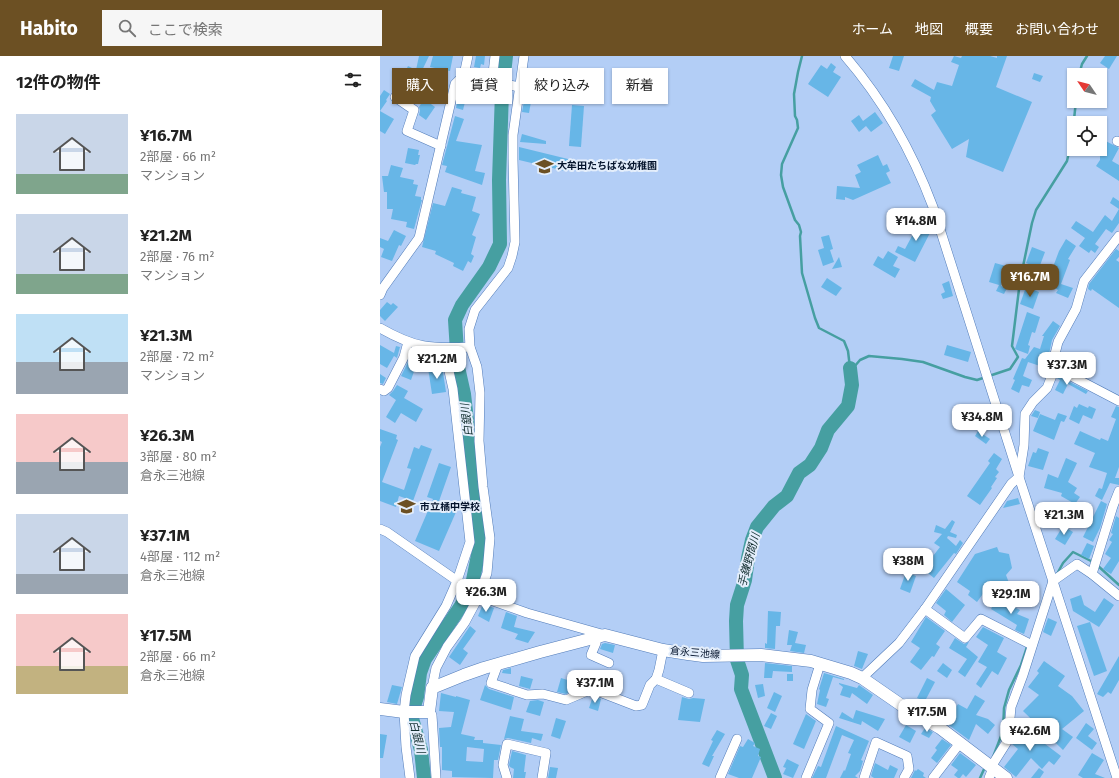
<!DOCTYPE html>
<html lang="ja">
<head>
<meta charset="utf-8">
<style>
  :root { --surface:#fff; --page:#f6f6f6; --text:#222; --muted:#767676; --accent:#6c5023 }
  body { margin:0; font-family:"Fira Sans","Noto Sans JP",sans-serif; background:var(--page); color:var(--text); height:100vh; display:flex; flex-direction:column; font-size:15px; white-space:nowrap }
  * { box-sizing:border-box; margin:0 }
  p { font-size:13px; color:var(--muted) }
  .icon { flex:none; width:22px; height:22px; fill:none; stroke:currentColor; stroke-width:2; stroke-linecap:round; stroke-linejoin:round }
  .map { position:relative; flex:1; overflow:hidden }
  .panel { display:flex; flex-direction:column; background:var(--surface); width:380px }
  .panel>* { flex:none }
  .hud { position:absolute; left:12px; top:12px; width:380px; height:36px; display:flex; gap:8px }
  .needle { width:26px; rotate:305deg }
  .tools { position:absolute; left:687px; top:12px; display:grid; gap:8px }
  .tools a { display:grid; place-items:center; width:40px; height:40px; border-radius:0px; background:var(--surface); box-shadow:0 1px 3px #0004; font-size:20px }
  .price { position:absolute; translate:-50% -34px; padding:0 9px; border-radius:8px; background:#fff; color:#222; font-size:13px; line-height:26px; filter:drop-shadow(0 1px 2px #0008) }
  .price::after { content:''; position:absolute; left:50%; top:24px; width:12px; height:9px; margin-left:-6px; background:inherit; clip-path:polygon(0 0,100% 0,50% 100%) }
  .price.selected { background:var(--accent); color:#fff }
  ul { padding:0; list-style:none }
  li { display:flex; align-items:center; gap:12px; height:100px; padding:0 16px }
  li span { display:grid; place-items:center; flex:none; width:112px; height:80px; border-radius:0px; color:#555 }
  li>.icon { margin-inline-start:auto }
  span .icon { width:48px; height:48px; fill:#fffc; stroke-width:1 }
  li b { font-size:17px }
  h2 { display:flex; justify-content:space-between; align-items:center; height:48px; padding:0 16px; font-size:17px }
  .tag { padding:0 14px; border-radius:0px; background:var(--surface); box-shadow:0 1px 3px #0004; font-size:14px; line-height:36px }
  .tag.selected { background:var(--accent); color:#fff }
  header { display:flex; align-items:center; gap:24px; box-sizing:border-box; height:56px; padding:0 20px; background:var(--accent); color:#fff }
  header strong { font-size:19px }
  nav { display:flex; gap:22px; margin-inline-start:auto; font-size:14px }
  .search { width:280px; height:36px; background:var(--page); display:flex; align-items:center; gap:10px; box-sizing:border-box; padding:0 14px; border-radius:0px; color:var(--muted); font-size:15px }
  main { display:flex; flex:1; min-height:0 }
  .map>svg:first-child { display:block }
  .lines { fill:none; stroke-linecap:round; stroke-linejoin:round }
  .stream { stroke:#469fa1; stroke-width:2.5 }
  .river { stroke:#469fa1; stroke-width:14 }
  .building { fill:#67b6e7; fill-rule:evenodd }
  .minor-casing { stroke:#527cb9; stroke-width:10 }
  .major-casing { stroke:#527cb9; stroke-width:13 }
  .minor { stroke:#fff; stroke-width:9 }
  .major { stroke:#fff; stroke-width:12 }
  .labels { text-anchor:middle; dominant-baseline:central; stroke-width:4; stroke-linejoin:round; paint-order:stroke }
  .poi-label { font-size:10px; font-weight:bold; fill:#04132b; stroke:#e4eefb; text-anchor:start }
  .street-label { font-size:10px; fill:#04132b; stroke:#e4eefb }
  .water-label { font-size:11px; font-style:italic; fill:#132f30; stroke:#e4eefb }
</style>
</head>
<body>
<header>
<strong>Habito</strong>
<div class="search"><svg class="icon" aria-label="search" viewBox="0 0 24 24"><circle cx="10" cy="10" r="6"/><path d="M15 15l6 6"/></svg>ここで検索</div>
<nav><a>ホーム</a><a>地図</a><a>概要</a><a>お問い合わせ</a></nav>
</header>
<main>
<section class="panel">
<h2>12件の物件<svg class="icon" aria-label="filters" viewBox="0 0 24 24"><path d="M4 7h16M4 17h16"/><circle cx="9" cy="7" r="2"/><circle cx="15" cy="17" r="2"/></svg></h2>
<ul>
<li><span style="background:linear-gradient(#c9d6e8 75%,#7fa58c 0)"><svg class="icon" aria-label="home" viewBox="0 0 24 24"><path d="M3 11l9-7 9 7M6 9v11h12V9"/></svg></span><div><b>¥16.7M</b><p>2部屋 · 66 m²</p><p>マンション</p></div></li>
<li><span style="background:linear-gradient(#c9d6e8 75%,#7fa58c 0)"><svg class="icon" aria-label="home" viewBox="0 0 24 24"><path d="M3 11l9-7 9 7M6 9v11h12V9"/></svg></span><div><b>¥21.2M</b><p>2部屋 · 76 m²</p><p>マンション</p></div></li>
<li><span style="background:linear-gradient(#bfe0f5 60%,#9aa5b1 0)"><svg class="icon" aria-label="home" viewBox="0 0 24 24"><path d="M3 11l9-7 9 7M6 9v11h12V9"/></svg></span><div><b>¥21.3M</b><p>2部屋 · 72 m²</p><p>マンション</p></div></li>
<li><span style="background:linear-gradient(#f6c9c9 60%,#9aa5b1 0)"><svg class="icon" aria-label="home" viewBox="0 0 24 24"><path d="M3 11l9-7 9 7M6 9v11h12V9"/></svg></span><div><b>¥26.3M</b><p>3部屋 · 80 m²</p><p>倉永三池線</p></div></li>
<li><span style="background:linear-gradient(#c9d6e8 75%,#9aa5b1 0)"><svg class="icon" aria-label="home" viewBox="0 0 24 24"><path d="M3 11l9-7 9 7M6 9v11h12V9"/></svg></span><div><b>¥37.1M</b><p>4部屋 · 112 m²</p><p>倉永三池線</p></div></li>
<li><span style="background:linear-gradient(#f6c9c9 65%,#c2b280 0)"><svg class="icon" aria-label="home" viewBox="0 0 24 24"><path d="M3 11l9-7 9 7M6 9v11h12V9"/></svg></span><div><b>¥17.5M</b><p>2部屋 · 66 m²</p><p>倉永三池線</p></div></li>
</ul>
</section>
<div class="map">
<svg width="739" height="722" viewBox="0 0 739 722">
  <rect width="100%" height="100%" fill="#b3cef6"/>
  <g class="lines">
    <g class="stream">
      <polyline points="422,0 418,16 414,38 415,60 417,64 418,72 402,108 401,119 403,131 415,164 419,169 421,176 420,180 422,217 435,262 439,272 464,285 468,295 470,312 474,311 480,304 489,300 522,303 543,306 585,321 597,324 630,313 638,301 632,290 640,225 652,167 656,154 687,105 692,82 696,45"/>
      <polyline points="699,19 702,8 707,0"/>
      <polyline points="717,509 739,529"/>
      <polyline points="677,518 683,507 693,496 713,506"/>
      <polyline points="613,701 623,675 624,652 629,634 641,609 648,588"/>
      <polyline points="600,722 605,711"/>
    </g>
    <g class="river">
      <polyline points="44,722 41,694 31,659 37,641 40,617 45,603 81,550 92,529 101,484 84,338 78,311 75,264 82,249 109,211 120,188 119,124 122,36 126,0"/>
      <polyline points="395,722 361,633 362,619 357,604 356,565 357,549 365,524 368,502 372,484 377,471 394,450 407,440 419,417 430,409 441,392 448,374 468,350 472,329 470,312"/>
    </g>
  </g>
  <g class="building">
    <polygon points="39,0 49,0 34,31 31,30 30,32 24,31 29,34 25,41 16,35 28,10 36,14"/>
    <polygon points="53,0 73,0 70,15 50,11"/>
    <polygon points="96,0 105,0 104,9 101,8 100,12 94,11"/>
    <polygon points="513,0 524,0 519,15 509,12"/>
    <polygon points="574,0 581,2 582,0 610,0 617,2 617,0 627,0 616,31 652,46 623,116 586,101 589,83 572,93 551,59 556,55 550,45 551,41 531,30 535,23 554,34 557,26 572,30 579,9 571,6"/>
    <polygon points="725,0 737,0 729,13 720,7"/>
    <polygon points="451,7 456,11 453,16 461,21 448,41 428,28 441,9 447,13"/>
    <polygon points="654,17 663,20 660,26 652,23"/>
    <polygon points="47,26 54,28 52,37 45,35"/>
    <polygon points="101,32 110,33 109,41 100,39"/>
    <polygon points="4,34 10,38 6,44 7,45 0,55 14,63 5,78 0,75 0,40"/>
    <polygon points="145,39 152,40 149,57 142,56"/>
    <polygon points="78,40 86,42 83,54 76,52"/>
    <polygon points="44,43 55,51 46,64 39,59 40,55 39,51"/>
    <polygon points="192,49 204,50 201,91 189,90"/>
    <polygon points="495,56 503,67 491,76 486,70 479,76 471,65 479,59 483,65"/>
    <polygon points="75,60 84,63 76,85 102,89 95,115 105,117 102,129 65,116 67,110 62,109"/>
    <polygon points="142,78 166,85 166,88 140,86"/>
    <polygon points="720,82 739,92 732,105 739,109 739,125 716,110 720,104"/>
    <polygon points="139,91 188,103 185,115 139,104"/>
    <polygon points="28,92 39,94 38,99 40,99 38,108 36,108 35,109 25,107"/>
    <polygon points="498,99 503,110 507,108 510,115 506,117 511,127 473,144 465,141 465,144 456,143 457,130 480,132 475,119 481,116 477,109"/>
    <polygon points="11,109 23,112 20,121 34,124 33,128 38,129 35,140 41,141 41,144 42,144 34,173 26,171 27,166 11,163 13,153 7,153 7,136 4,136 2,120 8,120"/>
    <polygon points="72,131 82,134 81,137 96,141 92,155 100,158 92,179 96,181 91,198 94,200 91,207 88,205 83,215 73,210 74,207 55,198 56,195 42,191 53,147 65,150"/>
    <polygon points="733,141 739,145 739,153 730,147"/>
    <polygon points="739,153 739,167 732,177 726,173 715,188 719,191 715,197 711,194 709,197 699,190 705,182 691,172 696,165 713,176 725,159 732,165"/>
    <polygon points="540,165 553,171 535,206 515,196 518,190 525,193"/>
    <polygon points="14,174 26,180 21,190 19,189 12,205 1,201 4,193 0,191 0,182 8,185"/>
    <polygon points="449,179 453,193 450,194 454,206 443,210 438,194 444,192 441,181"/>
    <polygon points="686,183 696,190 688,203 690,204 681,228 693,232 688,242 676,237 678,234 670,229 673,220 670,219 679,195"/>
    <polygon points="652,191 665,196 659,212 646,207"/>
    <polygon points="736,193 739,195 739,201 736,204 739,206 739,252 712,233 711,235 708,233 709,228"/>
    <polygon points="508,195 518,201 513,210 520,213 515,222 493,209 498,200 503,203"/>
    <polygon points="459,201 462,211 452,213"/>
    <polygon points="615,207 626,210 621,230 627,232 624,238 616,235 619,229 609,226"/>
    <polygon points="447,222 462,232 456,240 441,231"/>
    <polygon points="569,225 573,240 563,243 561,238 565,236 562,228"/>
    <polygon points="646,231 659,236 653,253 640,248"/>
    <polygon points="7,246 11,249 13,247 18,251 5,265 0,260 0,254"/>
    <polygon points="647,256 660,261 655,277 652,276 648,289 650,290 648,298 635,293"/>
    <polygon points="673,265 680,270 672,284 668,303 662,302 660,310 648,306 643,320 652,324 649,331 642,329 639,337 631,333 635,324 633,323 642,302 645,303 654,291 660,293 664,280 662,280"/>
    <polygon points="0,289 14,297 16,290 20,291 17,302 14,300 7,312 0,308"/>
    <polygon points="567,289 591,296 588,306 564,299"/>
    <polygon points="32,293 41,296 31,324 21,320 29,304"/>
    <polygon points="62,310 66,336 52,338 48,312"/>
    <polygon points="0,318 6,322 3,328 0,327"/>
    <polygon points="678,320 708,335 706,338 688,328 683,338 675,334 680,324 677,322"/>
    <polygon points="17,329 28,335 24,342 43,353 36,366 21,357 15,367 6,361 16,344 9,339 13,335"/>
    <polygon points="699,348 708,352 709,350 716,353 712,363 703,359 699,368 689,363 694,350 697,352"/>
    <polygon points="736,350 739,351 739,411 735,422 739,422 739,429 730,427 722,444 715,440 719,432 722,433 727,417 709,411 715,397 694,388 700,375 720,384 721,382 728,385 736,363 731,361"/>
    <polygon points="655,354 660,356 658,362 651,360"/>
    <polygon points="678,357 687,360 684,366 681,365 674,384 653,375 660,358 675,364"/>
    <polygon points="0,373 17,379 16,383 18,384 2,426 24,434 31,413 27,412 34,391 39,393 41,389 52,393 33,445 19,440 16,451 0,445 0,391 2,386 0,385"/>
    <polygon points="598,375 610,383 606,388 595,380"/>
    <polygon points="658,392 669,396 663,414 648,410 653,396 656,397"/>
    <polygon points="614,397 622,403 616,413 619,416 615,421 617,422 611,431 612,432 600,449 587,440 610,407 608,405"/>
    <polygon points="686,402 697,407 688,426 697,432 694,437 700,441 695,448 681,440 682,437 664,432 668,418 678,422"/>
    <polygon points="59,407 71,411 58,448 76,456 59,495 35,485 53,443 47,441"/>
    <polygon points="638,442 640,448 623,452 627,445"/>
    <polygon points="721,445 727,448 720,472 713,486 703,481"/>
    <polygon points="736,460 739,462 739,505 731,518 723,513 731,502 725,498 732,486 729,484 733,478 731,477"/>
    <polygon points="572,464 575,466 570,476 577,479 576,482 568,480 567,482 576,490 580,484 583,487 576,498 574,497 554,522 543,513 560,491 554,487 562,478 554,476 556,469 565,473"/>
    <polygon points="683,470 693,476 685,489 675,483"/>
    <polygon points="707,487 714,490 709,503 701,499"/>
    <polygon points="617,491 619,496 629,498 632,512 626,519 629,527 605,535 597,546 588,539 590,535 577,526 595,498"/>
    <polygon points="526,516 536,520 530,537 520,533"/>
    <polygon points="566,533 585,549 572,566 564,559 566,555 556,547"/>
    <polygon points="701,539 704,549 715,556 724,542 734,549 719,571 693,555 690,543"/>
    <polygon points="617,542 634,552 634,551 640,554 637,558 649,563 644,578 635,574 637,569 611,553"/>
    <polygon points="103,548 114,552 109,566 98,560"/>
    <polygon points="388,555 401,556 400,570 396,570 395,593 385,592 385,587 387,588"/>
    <polygon points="126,556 137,560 134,571 155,576 148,587 135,583 138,578 121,572"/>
    <polygon points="546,561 565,575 556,588 560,591 554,601 552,600 541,614 530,606 540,592 531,586"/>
    <polygon points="668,562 677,566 671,580 663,576"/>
    <polygon points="710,566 727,615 714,620 697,570"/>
    <polygon points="90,570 96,575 83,593 88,597 80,609 69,601"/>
    <polygon points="603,571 624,582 617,596 627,602 618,619 612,615 601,632 596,628 607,611 598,606 608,589 596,581"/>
    <polygon points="409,574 418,576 415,587 426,589 424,597 410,595 412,589 407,589"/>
    <polygon points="575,582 584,588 589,586 586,591 598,601 585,621 578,616 587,603 569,592"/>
    <polygon points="225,587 235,589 233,597 220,593 222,588"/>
    <polygon points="478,595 488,598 482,613 474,610"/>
    <polygon points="739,600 739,624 731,638 728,636 723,641 717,638"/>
    <polygon points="664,605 685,620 678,630 692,640 704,655 682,673 693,681 683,694 643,655 659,639 648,631 659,617 657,615"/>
    <polygon points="385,607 412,610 412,616 393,615 392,622 384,622"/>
    <polygon points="563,607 572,614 567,622 557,615"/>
    <polygon points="131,612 131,618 122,617 123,614"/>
    <polygon points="444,617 464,623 464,624 453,621 446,642 449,643 446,651 437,648 440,634 439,633"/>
    <rect x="407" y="618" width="6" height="7"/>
    <polygon points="141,620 153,623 150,633 139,630"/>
    <polygon points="181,622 191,625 188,637 186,638 177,636"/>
    <polygon points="547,622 555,626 545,645 537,642"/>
    <polygon points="459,627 477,632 479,629 493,639 487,648 472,637 470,642 460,639 463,631 459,628"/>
    <polygon points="383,628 385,640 378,642 375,629"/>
    <polygon points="12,629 22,631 17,648 7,646"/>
    <polygon points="105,629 109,633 134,641 131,654 100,644"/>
    <polygon points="394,636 402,640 395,656 387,652"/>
    <path d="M61,637L76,641V640L90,644L81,678L95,681L94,684H103V687L121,689L118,704H114L113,722L72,721V715L62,714V691H60L59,672L71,671L74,656L59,655ZM87,691L104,693L103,706L86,705Z"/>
    <polygon points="595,639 605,645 596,659 608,663 615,669 608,678 596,668 589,684 566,667 578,648 587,653"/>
    <polygon points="213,640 221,643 218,655 209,652"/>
    <polygon points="302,641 309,643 313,642 325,643 320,666 298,664"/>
    <polygon points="158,644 164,646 160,660 146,656 150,645"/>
    <polygon points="476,654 505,663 498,675 482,665 481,669 459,662 462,656 473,663"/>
    <polygon points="391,657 397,660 391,673 384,670"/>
    <polygon points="426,658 436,665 424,693 413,688"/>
    <polygon points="130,660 144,663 141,675 163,678 161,685 152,682 151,687 128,682 124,683"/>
    <polygon points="176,662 186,665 180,683 171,680"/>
    <polygon points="706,667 714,673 708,680 717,687 712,694 696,682"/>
    <polygon points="526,669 536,675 530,687 519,681"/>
    <polygon points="640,669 681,700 674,709 669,705 662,713 651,702 636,721 624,711 638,693 632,688 635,676"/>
    <polygon points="456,670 489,685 481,704 483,705 480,715 475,720 478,722 460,722 464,714 465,715 471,698 468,697 474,684 462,679 446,722 432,722 438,710 441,711"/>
    <polygon points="545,672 553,676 549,682 541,678"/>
    <polygon points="337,674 345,678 332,700 334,700 329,711 322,708 333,685 331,684"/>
    <polygon points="0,678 7,679 3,702 0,702"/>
    <polygon points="368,683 375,687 373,690 380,693 378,700 381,701 372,722 359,722 348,718 360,690 363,691"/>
    <polygon points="562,683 571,689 557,707 551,702 557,694 555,692"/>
    <polygon points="132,695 146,699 144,716 146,716 145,722 133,722 134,713 130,711 129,709"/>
    <polygon points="580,697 596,709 586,721 583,718 580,722 578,722 574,719 578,714 571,709"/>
    <polygon points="712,697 724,704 715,718 725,722 703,722 698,719"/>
    <polygon points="407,703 419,709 413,722 403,718 406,712 403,711"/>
    <polygon points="495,707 508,714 510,709 518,713 514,722 494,722 491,720"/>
    <polygon points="170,711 178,712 176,722 168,722"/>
    <polygon points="659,712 664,716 660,722 651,722"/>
    <polygon points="538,713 544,717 543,720 546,722 531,722 535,714 536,715"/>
  </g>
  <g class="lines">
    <defs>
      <g id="minor">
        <path d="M465,0C504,45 532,95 553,151L639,421L737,722"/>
        <polyline points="84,19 88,0"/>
        <polyline points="112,26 115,0"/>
        <polyline points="15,41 34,54 27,75 61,90"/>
        <polyline points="737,85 739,86"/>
        <polyline points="0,239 3,232 39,182 75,28 84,19 139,31"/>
        <path d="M0,272C35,292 50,293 90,291"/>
        <polyline points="672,310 739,345"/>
        <polyline points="0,333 4,335 8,332 24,301 28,286"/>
        <polyline points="0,473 7,476 99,540 147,557 225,579"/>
        <polyline points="712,518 733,450 739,435"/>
        <polyline points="545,553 585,582 601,563 652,589"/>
        <polyline points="216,581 216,587 211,599 229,607"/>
        <polyline points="118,608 111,627 147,639 163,638 186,644 212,633 256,650 262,649 270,629 276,623 309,637"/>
        <polyline points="482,622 519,587 545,553 631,428 639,421 644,389 645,358 653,346 667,332 673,317 672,310 678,286 696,253 704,225 739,180"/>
        <polyline points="276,623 279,614 283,594"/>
        <polyline points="52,632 56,612 67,591 85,566 99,540 107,517 110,482 103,431 99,385 100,337 97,311 90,291 89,273 95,254 128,212 132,200 135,186 133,103 133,79 144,0"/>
        <polyline points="49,656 52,659 56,722"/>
        <polyline points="611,711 628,684 631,651 643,619 673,525 697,508 712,518 739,540"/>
        <polyline points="30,722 26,691 24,656 26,639 35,600 66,550 77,525 90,486 73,333 64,293"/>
        <polyline points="127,722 123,709 127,688 166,697 162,722"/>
        <polyline points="340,722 357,683"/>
        <polyline points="426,722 449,667 430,653 432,634 440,608"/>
        <polyline points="484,722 496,686 527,700 529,713 524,722"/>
        <polyline points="553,722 580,687"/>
        <polyline points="609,722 613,712"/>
      </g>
      <polyline id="major" points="0,653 24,656 49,656 52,632 84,619 104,612 160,596 225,579 283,594 308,598 323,600 381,599 431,605 471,617 482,622 524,651 560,672 626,722"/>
    </defs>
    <use href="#minor" class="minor-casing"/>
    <use href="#major" class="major-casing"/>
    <use href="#minor" class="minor"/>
    <use href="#major" class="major"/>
  </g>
  <defs>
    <symbol id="school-bare" viewBox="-9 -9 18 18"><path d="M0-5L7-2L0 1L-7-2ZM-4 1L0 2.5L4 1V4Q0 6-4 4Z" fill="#6c5023" stroke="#e4eefb" stroke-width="2.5" paint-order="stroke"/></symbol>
  </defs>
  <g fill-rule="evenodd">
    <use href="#school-bare" x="152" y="98" width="25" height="25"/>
    <use href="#school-bare" x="14" y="438" width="25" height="25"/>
  </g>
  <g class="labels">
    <g class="poi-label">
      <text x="177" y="110">大牟田たちばな幼稚園</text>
      <text x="40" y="451">市立橘中学校</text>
    </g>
    <g class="street-label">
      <text transform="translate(315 597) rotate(5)">倉永三池線</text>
    </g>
    <g class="water-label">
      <text transform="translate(87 364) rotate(-97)">白銀川</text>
      <text transform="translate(369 504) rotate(-75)">手鎌野間川</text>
      <text transform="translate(37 681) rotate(76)">白銀川</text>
    </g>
  </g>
</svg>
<div class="tools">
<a><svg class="needle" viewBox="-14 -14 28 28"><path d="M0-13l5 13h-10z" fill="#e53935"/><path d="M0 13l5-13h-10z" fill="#767676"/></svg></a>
<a><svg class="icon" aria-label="locate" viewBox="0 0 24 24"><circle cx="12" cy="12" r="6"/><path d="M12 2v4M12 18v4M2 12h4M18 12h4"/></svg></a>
</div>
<b class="price" style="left:536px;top:186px">¥14.8M</b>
<b class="price selected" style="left:650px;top:242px">¥16.7M</b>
<b class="price" style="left:57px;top:324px">¥21.2M</b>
<b class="price" style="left:687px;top:330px">¥37.3M</b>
<b class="price" style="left:602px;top:382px">¥34.8M</b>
<b class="price" style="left:684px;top:480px">¥21.3M</b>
<b class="price" style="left:528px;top:526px">¥38M</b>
<b class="price" style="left:106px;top:557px">¥26.3M</b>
<b class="price" style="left:631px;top:559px">¥29.1M</b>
<b class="price" style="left:215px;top:648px">¥37.1M</b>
<b class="price" style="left:547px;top:677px">¥17.5M</b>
<b class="price" style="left:650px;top:696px">¥42.6M</b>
<div class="hud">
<a class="tag selected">購入</a>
<a class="tag">賃貸</a>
<a class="tag">絞り込み</a>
<a class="tag">新着</a>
</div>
</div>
</main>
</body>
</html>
